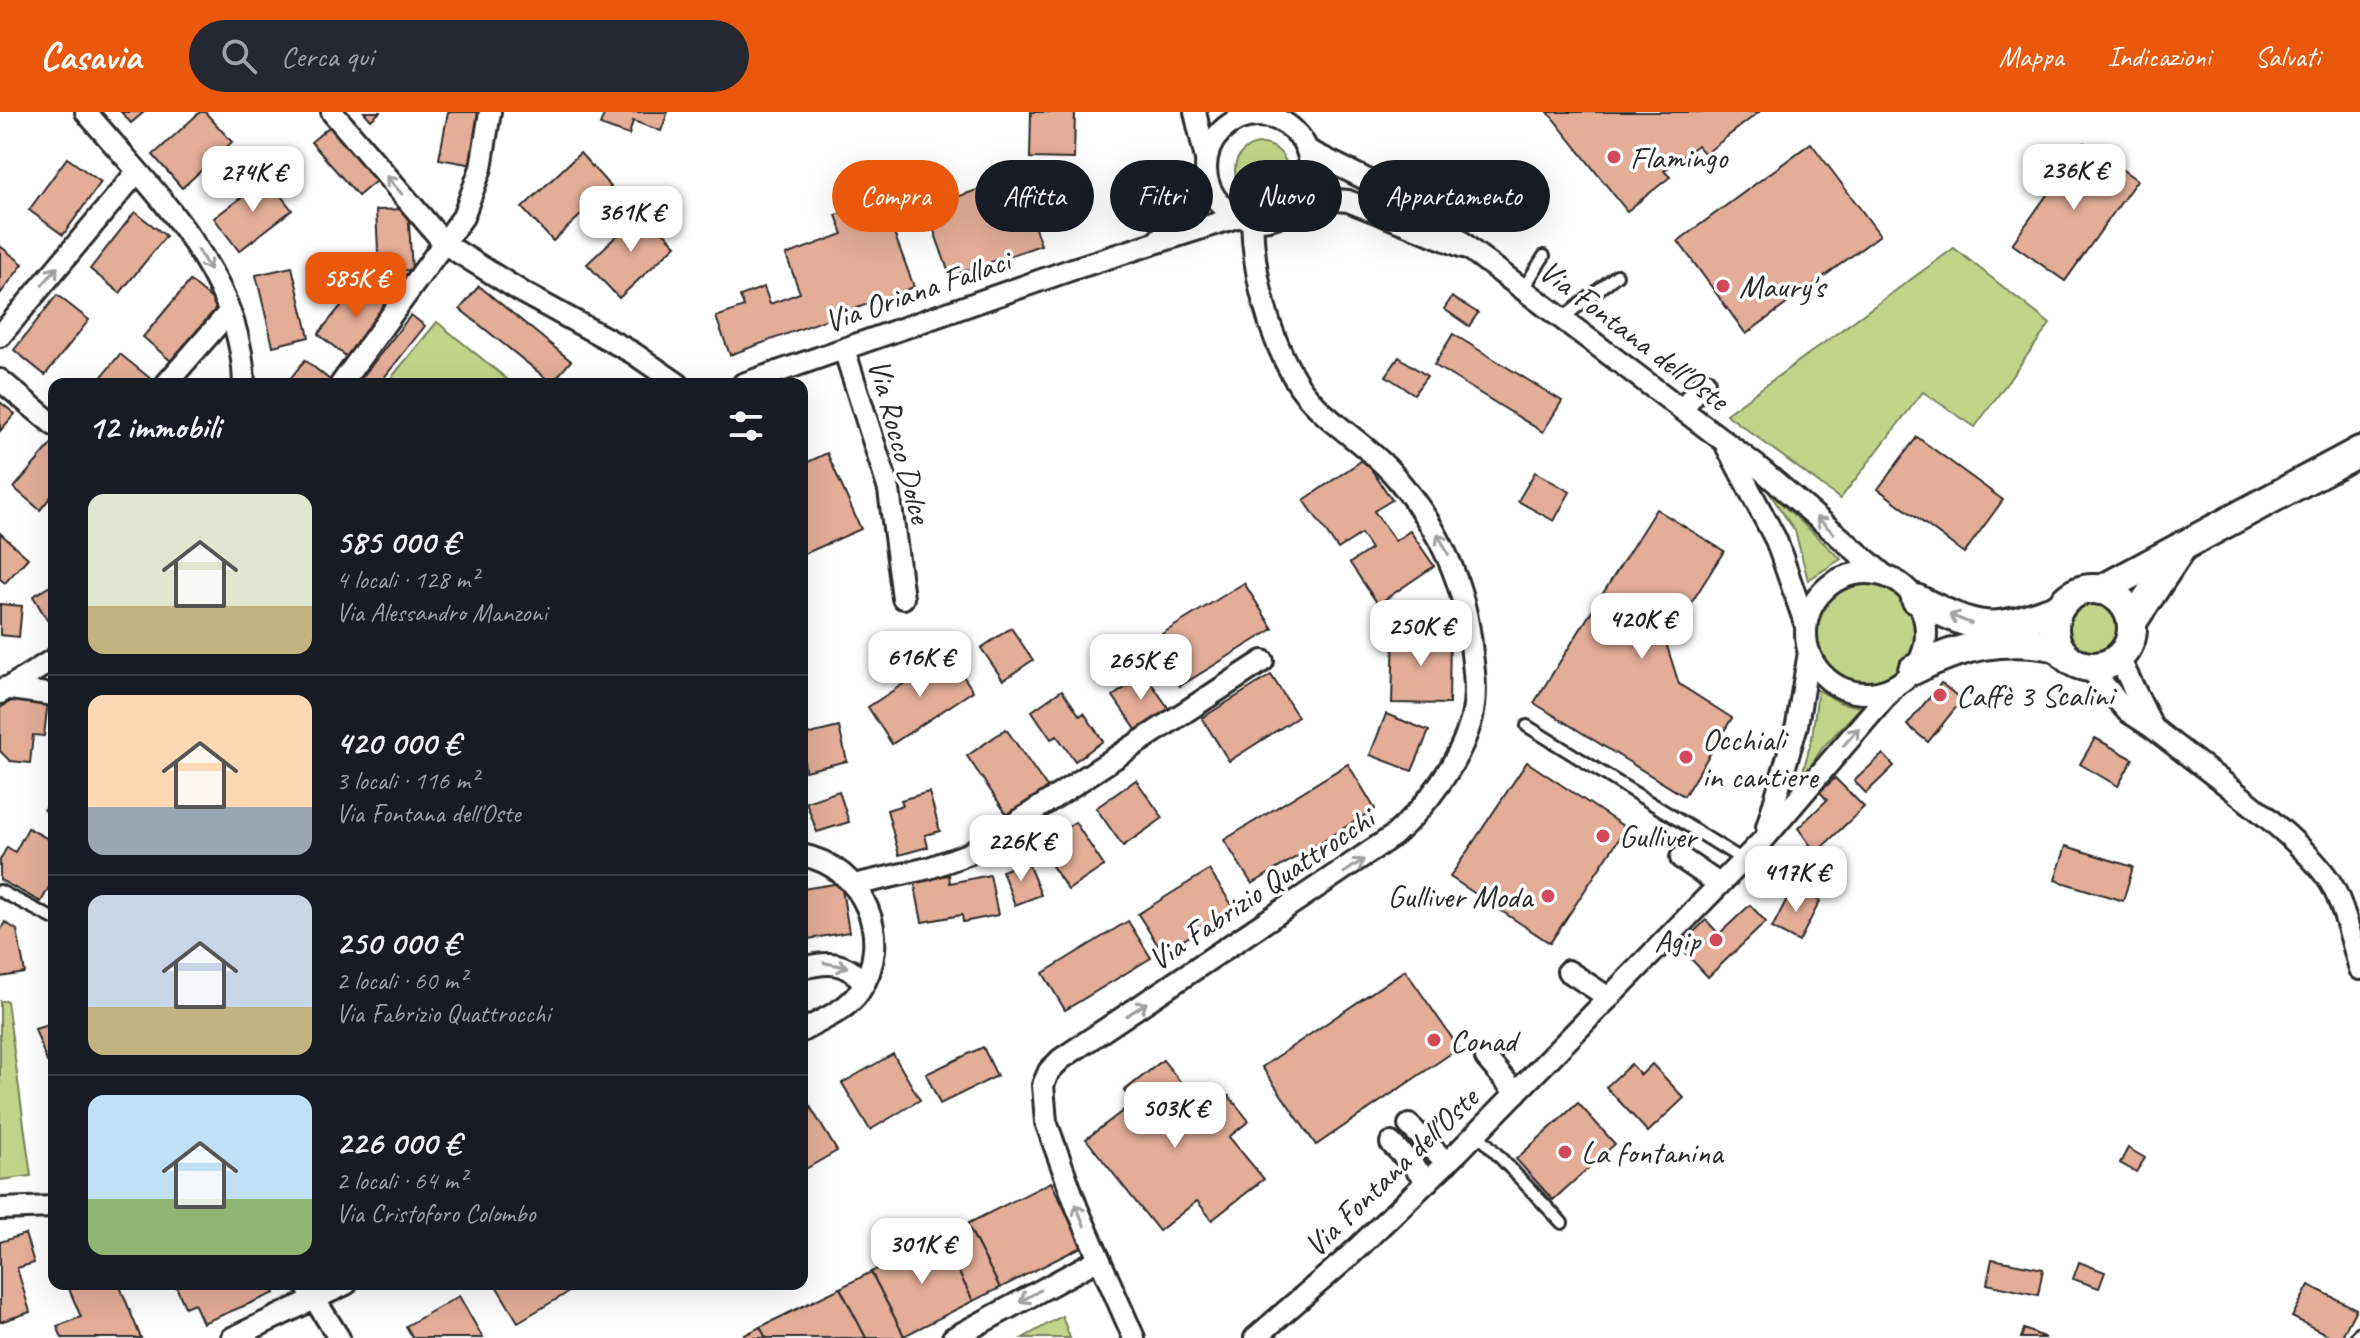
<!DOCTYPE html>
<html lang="it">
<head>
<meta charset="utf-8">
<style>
  :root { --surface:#171b24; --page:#242831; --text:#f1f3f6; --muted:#9ea1a6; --line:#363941; --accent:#ea580c }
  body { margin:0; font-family:Caveat,sans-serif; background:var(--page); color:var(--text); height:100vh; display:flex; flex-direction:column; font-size:30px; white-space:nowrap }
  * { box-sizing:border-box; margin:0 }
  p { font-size:26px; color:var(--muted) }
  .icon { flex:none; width:44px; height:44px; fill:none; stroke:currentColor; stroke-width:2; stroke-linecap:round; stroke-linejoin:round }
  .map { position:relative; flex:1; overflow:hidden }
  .drawer { position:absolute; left:48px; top:266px; width:760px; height:912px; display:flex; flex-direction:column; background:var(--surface); border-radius:16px; box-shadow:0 8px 32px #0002 }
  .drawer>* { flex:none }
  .guide { position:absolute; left:832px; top:48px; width:760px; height:72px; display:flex; gap:16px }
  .price { position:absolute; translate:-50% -68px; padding:0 18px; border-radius:16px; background:#fff; color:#222; font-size:26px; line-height:52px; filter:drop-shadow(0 2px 4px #0008) }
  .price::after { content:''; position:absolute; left:50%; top:48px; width:24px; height:18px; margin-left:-12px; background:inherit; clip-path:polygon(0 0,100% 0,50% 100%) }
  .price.active { background:var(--accent); color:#fff }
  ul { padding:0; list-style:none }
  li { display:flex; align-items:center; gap:24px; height:200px; padding:0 40px }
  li+li { border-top:2px solid var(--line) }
  li span { display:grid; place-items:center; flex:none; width:224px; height:160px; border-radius:16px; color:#555 }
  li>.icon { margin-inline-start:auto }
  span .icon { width:96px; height:96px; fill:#fffc; stroke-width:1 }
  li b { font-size:34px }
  h2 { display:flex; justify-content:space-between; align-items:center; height:96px; padding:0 40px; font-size:34px }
  .chip { padding:0 28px; border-radius:36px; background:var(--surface); box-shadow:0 8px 32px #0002; font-size:28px; line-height:72px }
  .chip.active { background:var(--accent); color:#fff }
  header { display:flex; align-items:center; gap:48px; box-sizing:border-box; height:112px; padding:0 40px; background:var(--accent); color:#fff }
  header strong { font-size:38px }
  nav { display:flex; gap:44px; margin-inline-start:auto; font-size:28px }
  .search { width:560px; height:72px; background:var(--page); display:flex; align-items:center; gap:20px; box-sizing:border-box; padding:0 28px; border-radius:44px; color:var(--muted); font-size:30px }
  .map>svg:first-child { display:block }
  .green { fill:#c2d489; stroke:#76805a; stroke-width:2 }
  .building { fill:#e3ad98; stroke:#2b2b2b; stroke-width:2 }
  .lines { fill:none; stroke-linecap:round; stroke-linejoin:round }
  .lane-casing { stroke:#2b2b2b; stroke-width:16 }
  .street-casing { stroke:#2b2b2b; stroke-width:26 }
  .secondary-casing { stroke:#2b2b2b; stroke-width:34 }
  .lane { stroke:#fff; stroke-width:10 }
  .street { stroke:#fff; stroke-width:20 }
  .secondary { stroke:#fff; stroke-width:28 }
  .oneway { stroke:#a0a0a0 }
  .poi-dot { fill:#d1495b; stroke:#fff; stroke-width:3 }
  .labels { text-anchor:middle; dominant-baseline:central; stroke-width:7; stroke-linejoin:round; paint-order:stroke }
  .poi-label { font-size:32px; fill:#2b2b2b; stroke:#fff; text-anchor:start }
  .street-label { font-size:32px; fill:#2b2b2b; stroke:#fff }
</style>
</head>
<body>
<header>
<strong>Casavia</strong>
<div class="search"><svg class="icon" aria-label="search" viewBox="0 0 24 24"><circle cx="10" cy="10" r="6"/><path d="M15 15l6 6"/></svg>Cerca qui</div>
<nav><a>Mappa</a><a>Indicazioni</a><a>Salvati</a></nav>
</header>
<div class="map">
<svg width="2360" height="1226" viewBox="0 0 2360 1226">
  <rect width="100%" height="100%" fill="#fff"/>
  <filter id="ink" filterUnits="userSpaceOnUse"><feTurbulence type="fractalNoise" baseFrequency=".0125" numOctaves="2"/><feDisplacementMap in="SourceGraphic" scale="16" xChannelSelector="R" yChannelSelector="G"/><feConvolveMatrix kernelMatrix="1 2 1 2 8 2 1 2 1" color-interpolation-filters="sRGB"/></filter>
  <g filter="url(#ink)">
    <g class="green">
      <circle cx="1261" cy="58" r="26"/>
      <polygon points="1954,136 2050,212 1975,315 1923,280 1840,387 1726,302"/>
      <polygon points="437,210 513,272 386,272"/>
      <polygon points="1768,379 1841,447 1808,468 1795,419"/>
      <circle cx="1866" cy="522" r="49"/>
      <circle cx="2091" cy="518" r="28"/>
      <polygon points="1818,578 1841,591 1861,595 1823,635 1800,670 1812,626"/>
      <polygon points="0,889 7,889 31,1064 0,1068"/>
      <polygon points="1062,1204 1070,1226 1023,1226"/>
    </g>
    <g class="building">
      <polygon points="121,0 144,0 131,11"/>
      <polygon points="200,0 205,0 232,30 182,76 153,43"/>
      <polygon points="364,0 380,0 371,8"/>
      <polygon points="448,0 483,0 473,53 439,47"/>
      <polygon points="605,0 668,0 661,19 633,9 629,23 600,13"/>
      <polygon points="1031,0 1075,0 1074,47 1030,46"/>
      <polygon points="1548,0 1759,0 1705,42 1697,33 1664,59 1670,65 1627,99"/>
      <polygon points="335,10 382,64 358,84 311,30"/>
      <polygon points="1811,31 1880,123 1746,222 1678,129"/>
      <polygon points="2084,31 2137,68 2065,169 2012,132"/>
      <polygon points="580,41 611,75 553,129 522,96"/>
      <polygon points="67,46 101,70 63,123 29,98"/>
      <polygon points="1016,64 1041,133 950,164 926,96"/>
      <polygon points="267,66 292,98 239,139 214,106"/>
      <polygon points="881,86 914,175 730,243 716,205 744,195 740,184 764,175 770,192 800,181 786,143 843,122 836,103"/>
      <polygon points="408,97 412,158 379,159 376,98"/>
      <polygon points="643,99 676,133 619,186 587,152"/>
      <polygon points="135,100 166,124 120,181 90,157"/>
      <polygon points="0,134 23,152 0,182"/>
      <polygon points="292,155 309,225 273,234 256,163"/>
      <polygon points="362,168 395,194 351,248 318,222"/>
      <polygon points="190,169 219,193 171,249 143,225"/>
      <polygon points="479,174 571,249 552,271 460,197"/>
      <polygon points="57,183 89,208 45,263 14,238"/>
      <polygon points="1452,185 1478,201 1469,214 1444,197"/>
      <polygon points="411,203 425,214 379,272 357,272"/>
      <polygon points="1453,222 1562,289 1543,320 1434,253"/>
      <polygon points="120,242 156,271 155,272 96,272"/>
      <polygon points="1399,245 1427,264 1414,282 1386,264"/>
      <polygon points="305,248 335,272 286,272"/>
      <polygon points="0,290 15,302 0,319"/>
      <polygon points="1917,325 2003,388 1964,441 1878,377"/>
      <polygon points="54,329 54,381 40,398 14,376"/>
      <polygon points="827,341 861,417 802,443 802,353"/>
      <polygon points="1364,347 1392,388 1374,399 1395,429 1410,419 1434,454 1378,492 1350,451 1371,437 1361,422 1338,437 1304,388"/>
      <polygon points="1535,360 1570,380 1554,409 1518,389"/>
      <polygon points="1656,397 1724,439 1666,531 1679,572 1732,606 1684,684 1534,591"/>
      <polygon points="0,421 28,446 5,471 0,467"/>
      <polygon points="1244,471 1273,517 1180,574 1152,528"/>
      <polygon points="54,472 54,504 47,508 33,484"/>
      <polygon points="0,492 22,494 19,525 0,523"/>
      <polygon points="1011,516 1033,548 1003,568 981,536"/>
      <polygon points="1394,519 1450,520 1449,592 1392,591"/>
      <polygon points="949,542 973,579 892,632 868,595"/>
      <polygon points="1145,562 1169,597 1137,619 1113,584"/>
      <polygon points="1271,563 1298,605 1229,649 1202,606"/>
      <polygon points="1941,571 1962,588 1928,630 1907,613"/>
      <polygon points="1062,578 1080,604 1084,601 1103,629 1075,649 1057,624 1051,627 1032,599"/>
      <polygon points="18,585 48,589 44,624 33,623 30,651 10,649 0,639 0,596"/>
      <polygon points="1386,602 1429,619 1412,659 1370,643"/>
      <polygon points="839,615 847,649 805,659 802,624"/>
      <polygon points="1006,617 1048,677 1008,704 967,644"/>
      <polygon points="2095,626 2133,647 2118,674 2080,652"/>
      <polygon points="1883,642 1894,654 1866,681 1854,669"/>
      <polygon points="1527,650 1626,716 1550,831 1450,765"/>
      <polygon points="1348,652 1375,697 1252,772 1224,728"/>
      <polygon points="1835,666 1864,695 1816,741 1798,716 1827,688 1820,680"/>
      <polygon points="1136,668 1163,706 1123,734 1096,696"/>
      <polygon points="839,679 849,710 817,720 806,690"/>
      <polygon points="54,680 54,703 44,698"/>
      <polygon points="929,680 940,719 925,723 928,735 899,743 887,698 903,693 901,688"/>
      <polygon points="1075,710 1104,754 1068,778 1039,734"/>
      <polygon points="28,716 54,730 54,766 41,790 0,768 0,748 7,735 15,740"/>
      <polygon points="2066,734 2133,755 2123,789 2055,768"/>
      <polygon points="1027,749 1041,783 1015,793 1002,759"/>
      <polygon points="1209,758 1234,796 1163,841 1138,802"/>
      <polygon points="949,763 950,771 990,763 998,803 963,810 962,803 922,810 914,769"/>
      <polygon points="841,771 849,820 802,828 802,777"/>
      <polygon points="1793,775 1820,789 1799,830 1772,816"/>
      <polygon points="1750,793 1766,810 1708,865 1679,834 1706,808 1719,822"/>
      <polygon points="1128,809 1151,846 1065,898 1043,861"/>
      <polygon points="5,810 17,818 25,861 0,865 0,819"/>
      <polygon points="1405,858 1459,936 1316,1033 1262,955"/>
      <polygon points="54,911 54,948 47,950 35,917"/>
      <polygon points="983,935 997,964 940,992 926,962"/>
      <polygon points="893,942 920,988 870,1018 842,971"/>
      <polygon points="1163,948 1206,1002 1229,984 1249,1009 1229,1025 1264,1067 1212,1108 1197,1089 1159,1119 1086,1027 1133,991 1124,979"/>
      <polygon points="1631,952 1641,963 1652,952 1684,986 1648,1020 1606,975"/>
      <polygon points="808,991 837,1039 802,1059 802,994"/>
      <polygon points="1578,991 1615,1032 1553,1088 1516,1047"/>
      <polygon points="2128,1036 2145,1046 2136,1060 2120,1051"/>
      <polygon points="1051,1070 1083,1134 1000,1176 967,1112"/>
      <polygon points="967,1112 1000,1176 973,1189 941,1125"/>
      <polygon points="25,1122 34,1151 17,1156 30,1200 0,1210 0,1130"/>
      <polygon points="941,1125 973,1189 904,1224 871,1160"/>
      <polygon points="1992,1147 2043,1157 2038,1183 1987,1172"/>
      <polygon points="2079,1150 2105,1160 2099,1176 2073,1167"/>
      <polygon points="871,1160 904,1224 900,1226 866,1226 840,1176"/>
      <polygon points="67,1172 119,1172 141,1226 62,1226 57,1214 81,1205"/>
      <polygon points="175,1172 271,1172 275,1181 203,1211 194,1191 185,1195"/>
      <polygon points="495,1172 571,1172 574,1177 518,1210"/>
      <polygon points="2309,1173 2356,1197 2341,1226 2334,1226 2292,1205"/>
      <polygon points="840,1176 866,1226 766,1226 760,1215"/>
      <polygon points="459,1184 483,1226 413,1226 406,1214"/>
      <polygon points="760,1215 766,1226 739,1226"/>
      <polygon points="2024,1217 2046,1226 2021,1226"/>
    </g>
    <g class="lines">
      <defs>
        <g id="lane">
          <polyline points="1523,177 1544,144"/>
          <polyline points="1562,207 1617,163"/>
          <polyline points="1527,614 1743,748"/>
          <polyline points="0,779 54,807"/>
          <polyline points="1477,1021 1562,1111"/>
          <polyline points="2356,1226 2360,1220"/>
        </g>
        <g id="street">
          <path d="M86,0C152,78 242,162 244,272"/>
          <polyline points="332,0 445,132 525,182 633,241 678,272"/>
          <polyline points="1195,0 1206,47"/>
          <circle cx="1258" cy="56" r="52"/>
          <polyline points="1307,38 1424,96 1471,138 1757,354 1884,463"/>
          <polyline points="1301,85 1348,89 1463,135"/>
          <polyline points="1159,127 1189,100 1208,72"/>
          <polyline points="0,224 137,60"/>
          <polyline points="844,237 889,378 903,486"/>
          <polyline points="0,268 54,313"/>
          <polyline points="166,272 229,200"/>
          <polyline points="341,272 463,105 481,56 490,0"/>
          <polyline points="743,272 1073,157 1240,104"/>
          <polyline points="1682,297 1704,270"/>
          <polyline points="1727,335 1776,428 1806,514"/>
          <circle cx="1866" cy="521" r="60"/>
          <polyline points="2119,546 2153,616"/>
          <path d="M2089,556L2127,599L2153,616C2197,652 2309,729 2333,775C2346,800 2352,831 2360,857"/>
          <polyline points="4,576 54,583"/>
          <polyline points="0,581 54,547"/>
          <polyline points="1767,715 1797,613 1809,540"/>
          <path d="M802,743C864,755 895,827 859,880C846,899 821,908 802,919"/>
          <polyline points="1681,746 1719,772"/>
          <polyline points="854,773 929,756 968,742 1263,549"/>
          <path d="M802,856C829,849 844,849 864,870"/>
          <polyline points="1568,859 1609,886"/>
          <polyline points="1486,946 1516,981"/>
          <polyline points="1409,1013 1447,1051"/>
          <polyline points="1391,1031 1428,1069"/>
          <polyline points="0,1097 54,1095"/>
          <polyline points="305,1172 339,1226"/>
          <polyline points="232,1226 346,1172"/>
          <polyline points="953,1226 1099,1147"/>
          <path d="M1134,1226L1077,1096L1046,1010L1043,973L1049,959L1061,947L1393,724C1426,695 1459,651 1471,609C1477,587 1475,565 1472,542C1466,472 1440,416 1393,362C1365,330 1325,310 1300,275C1269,229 1253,162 1252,107"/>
          <polyline points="1255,1226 1345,1148 1459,1039 1764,727 1895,574"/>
        </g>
        <g id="secondary">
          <circle cx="2093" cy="516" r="39"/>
          <polyline points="2101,478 2360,339"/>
          <path d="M1916,487C1982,520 1990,521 2059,496"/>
          <polyline points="2132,510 2180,438"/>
          <path d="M1913,558C1959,534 2006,523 2058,535"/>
        </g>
      </defs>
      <use href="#lane" class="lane-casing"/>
      <use href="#street" class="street-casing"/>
      <use href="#secondary" class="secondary-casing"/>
      <use href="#lane" class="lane"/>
      <use href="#street" class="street"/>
      <use href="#secondary" class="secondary"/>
    </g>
    <defs><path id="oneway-shaft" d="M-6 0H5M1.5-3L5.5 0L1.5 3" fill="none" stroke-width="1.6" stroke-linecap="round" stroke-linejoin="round" transform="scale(2)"/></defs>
    <g class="oneway">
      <use href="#oneway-shaft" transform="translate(394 73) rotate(-131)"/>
      <use href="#oneway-shaft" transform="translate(204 148) rotate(60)"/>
      <use href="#oneway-shaft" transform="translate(50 164) rotate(-50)"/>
      <use href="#oneway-shaft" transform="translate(1825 413) rotate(-137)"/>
      <use href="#oneway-shaft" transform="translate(1443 432) rotate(-118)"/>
      <use href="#oneway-shaft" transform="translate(1960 507) rotate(-158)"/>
      <use href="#oneway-shaft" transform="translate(1851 625) rotate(-49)"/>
      <use href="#oneway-shaft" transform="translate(1354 754) rotate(-34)"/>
      <use href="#oneway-shaft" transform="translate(836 853) rotate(11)"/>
      <use href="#oneway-shaft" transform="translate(1137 897) rotate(-33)"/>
      <use href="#oneway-shaft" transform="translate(1080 1103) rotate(-112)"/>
      <use href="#oneway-shaft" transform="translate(1030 1184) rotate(151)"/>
    </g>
  </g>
  <g class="poi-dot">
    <circle cx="1614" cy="45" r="8"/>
    <circle cx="1723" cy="174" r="8"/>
    <circle cx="1940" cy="583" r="8"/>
    <circle cx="1686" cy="645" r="8"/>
    <circle cx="1603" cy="724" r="8"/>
    <circle cx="1548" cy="784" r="8"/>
    <circle cx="1716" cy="828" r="8"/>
    <circle cx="1434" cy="928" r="8"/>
    <circle cx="1565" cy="1040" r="8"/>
  </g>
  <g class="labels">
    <g class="poi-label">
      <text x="1630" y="45">Flamingo</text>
      <text x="1739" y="174">Maury's</text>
      <text x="1956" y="583">Caffè 3 Scalini</text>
      <text x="1702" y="627">Occhiali<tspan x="1702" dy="37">in cantiere</tspan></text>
      <text x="1619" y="724">Gulliver</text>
      <text x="1532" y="784" text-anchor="end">Gulliver Moda</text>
      <text x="1700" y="828" text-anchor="end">Agip</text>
      <text x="1450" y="928">Conad</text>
      <text x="1581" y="1040">La fontanina</text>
    </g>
    <g class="street-label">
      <text transform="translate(917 179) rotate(-19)">Via Oriana Fallaci</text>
      <text transform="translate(1634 223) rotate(37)">Via Fontana dell'Oste</text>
      <text transform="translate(900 329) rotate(75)">Via Rocco Dolce</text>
      <text transform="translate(1261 777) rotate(-34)">Via Fabrizio Quattrocchi</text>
      <text transform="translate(1391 1060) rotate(-44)">Via Fontana dell'Oste</text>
    </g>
  </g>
</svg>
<b class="price" style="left:2074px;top:100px">236K €</b>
<b class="price" style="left:253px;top:102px">274K €</b>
<b class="price" style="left:631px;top:142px">361K €</b>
<b class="price active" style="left:356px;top:208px">585K €</b>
<b class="price" style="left:1642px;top:549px">420K €</b>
<b class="price" style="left:1421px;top:556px">250K €</b>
<b class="price" style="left:920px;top:587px">616K €</b>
<b class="price" style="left:1141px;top:590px">265K €</b>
<b class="price" style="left:1021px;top:771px">226K €</b>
<b class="price" style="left:1796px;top:802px">417K €</b>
<b class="price" style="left:1175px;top:1038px">503K €</b>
<b class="price" style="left:922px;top:1174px">301K €</b>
<div class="guide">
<a class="chip active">Compra</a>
<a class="chip">Affitta</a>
<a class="chip">Filtri</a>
<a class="chip">Nuovo</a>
<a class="chip">Appartamento</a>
</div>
<section class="drawer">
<h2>12 immobili<svg class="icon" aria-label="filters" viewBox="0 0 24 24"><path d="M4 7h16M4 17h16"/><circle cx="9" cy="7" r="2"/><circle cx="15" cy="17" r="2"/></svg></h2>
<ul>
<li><span style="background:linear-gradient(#dfe7d0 70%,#c2b280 0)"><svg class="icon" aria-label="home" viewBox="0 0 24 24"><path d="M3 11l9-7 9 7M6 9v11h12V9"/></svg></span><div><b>585 000 €</b><p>4 locali · 128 m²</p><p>Via Alessandro Manzoni</p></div></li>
<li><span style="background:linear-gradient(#ffd9b3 70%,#9aa5b1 0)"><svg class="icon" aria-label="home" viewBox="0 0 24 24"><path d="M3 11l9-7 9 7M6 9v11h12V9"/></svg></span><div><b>420 000 €</b><p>3 locali · 116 m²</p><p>Via Fontana dell'Oste</p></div></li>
<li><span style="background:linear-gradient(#c9d6e8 70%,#c2b280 0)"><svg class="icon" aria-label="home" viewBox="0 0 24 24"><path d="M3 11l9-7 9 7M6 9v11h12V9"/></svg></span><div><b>250 000 €</b><p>2 locali · 60 m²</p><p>Via Fabrizio Quattrocchi</p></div></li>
<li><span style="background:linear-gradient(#bfe0f5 65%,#8fb573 0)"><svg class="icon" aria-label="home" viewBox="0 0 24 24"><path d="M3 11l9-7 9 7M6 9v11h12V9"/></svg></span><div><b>226 000 €</b><p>2 locali · 64 m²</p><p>Via Cristoforo Colombo</p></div></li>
</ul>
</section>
</div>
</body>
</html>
